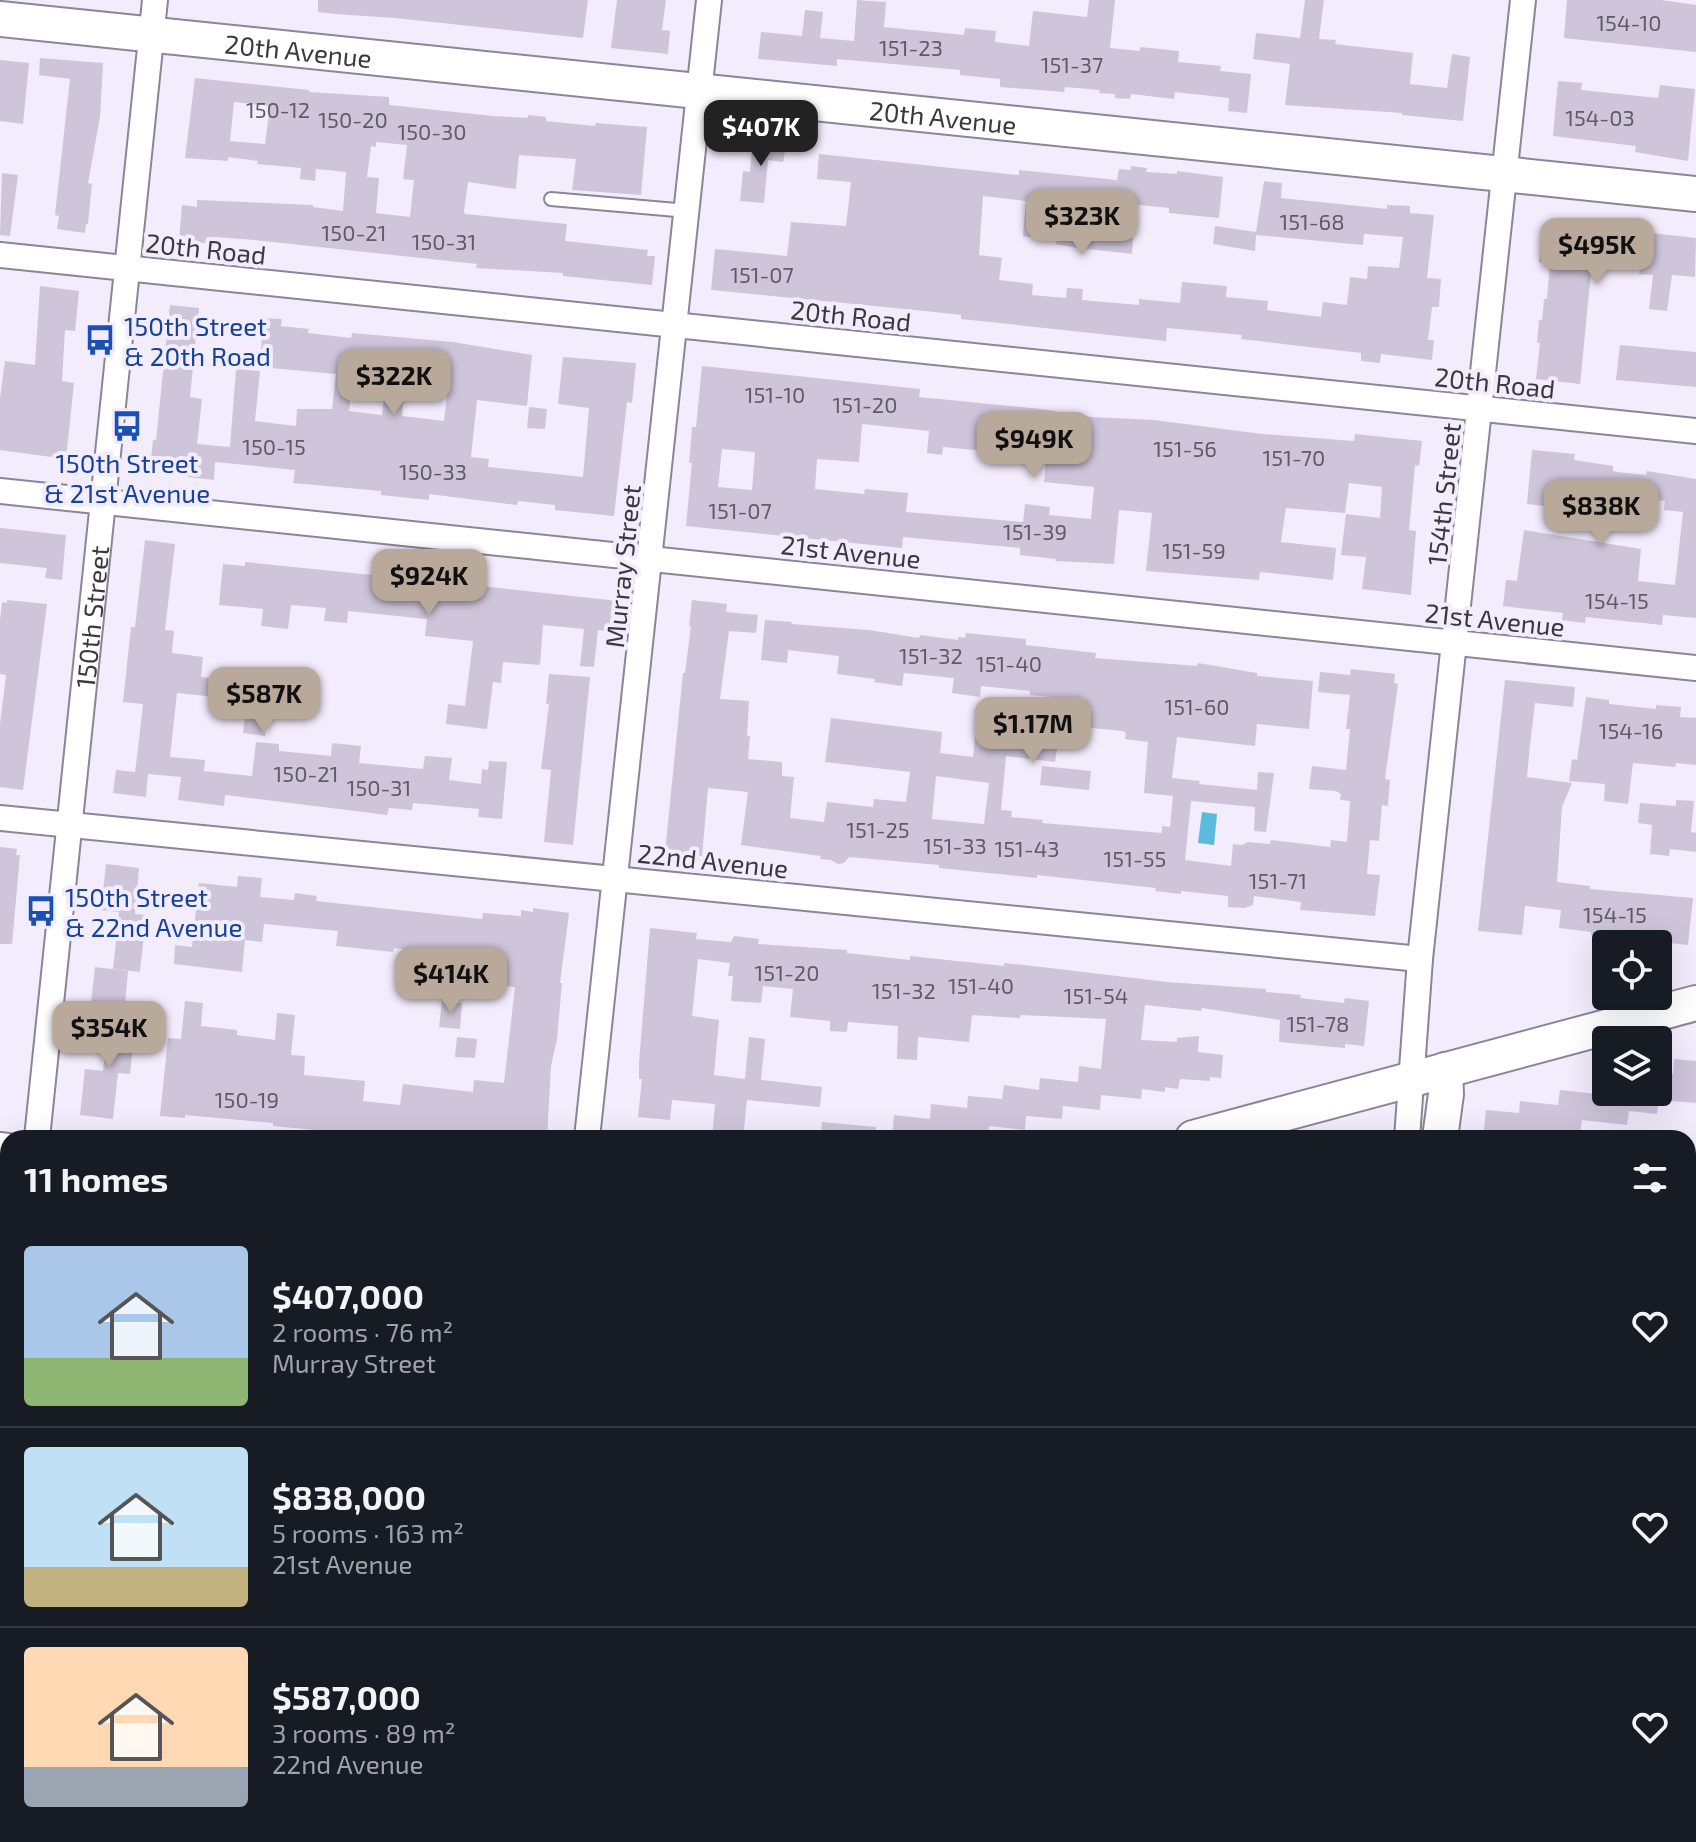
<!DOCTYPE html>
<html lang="en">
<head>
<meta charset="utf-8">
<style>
  :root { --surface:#171b24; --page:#20242c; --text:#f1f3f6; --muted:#9ea1a6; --line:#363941; --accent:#b9a99b }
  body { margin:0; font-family:"Exo 2",sans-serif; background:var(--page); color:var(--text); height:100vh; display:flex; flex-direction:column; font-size:30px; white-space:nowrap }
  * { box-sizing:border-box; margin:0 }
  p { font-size:26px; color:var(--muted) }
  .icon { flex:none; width:44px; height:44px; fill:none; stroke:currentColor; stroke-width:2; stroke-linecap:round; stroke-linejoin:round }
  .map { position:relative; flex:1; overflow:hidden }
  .drawer { position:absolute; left:0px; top:1130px; width:1696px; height:712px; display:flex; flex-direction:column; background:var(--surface); border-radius:24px 24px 0 0; box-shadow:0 8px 32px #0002 }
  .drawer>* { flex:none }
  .tools { position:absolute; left:1592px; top:930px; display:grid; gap:16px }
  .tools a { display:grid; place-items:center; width:80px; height:80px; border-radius:8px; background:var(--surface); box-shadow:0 8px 32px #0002; font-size:40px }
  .price { position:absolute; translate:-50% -68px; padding:0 18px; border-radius:16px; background:var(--accent); color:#111; font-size:26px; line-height:52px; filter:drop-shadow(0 2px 4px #0008) }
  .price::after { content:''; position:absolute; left:50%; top:48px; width:24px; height:18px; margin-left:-12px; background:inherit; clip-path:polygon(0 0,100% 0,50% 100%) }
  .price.active { background:#222; color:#fff }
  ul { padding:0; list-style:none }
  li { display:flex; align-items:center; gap:24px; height:200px; padding:0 24px }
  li+li { border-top:2px solid var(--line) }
  li span { display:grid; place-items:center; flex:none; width:224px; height:160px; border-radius:8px; color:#555 }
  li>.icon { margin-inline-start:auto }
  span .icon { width:96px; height:96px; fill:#fffc; stroke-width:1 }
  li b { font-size:34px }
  h2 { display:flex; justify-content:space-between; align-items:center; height:96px; padding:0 24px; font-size:34px }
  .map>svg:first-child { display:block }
  .water { fill:#5abbde }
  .building { fill:#cec5da; fill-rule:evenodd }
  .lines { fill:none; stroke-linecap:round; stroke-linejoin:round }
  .lane-casing { stroke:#8c8497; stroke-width:16 }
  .street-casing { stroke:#8c8497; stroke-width:28 }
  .secondary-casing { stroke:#8c8497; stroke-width:38 }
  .lane { stroke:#fff; stroke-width:12 }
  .street { stroke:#fff; stroke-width:24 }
  .secondary { stroke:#fff; stroke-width:34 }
  .labels { text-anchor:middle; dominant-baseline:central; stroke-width:8; stroke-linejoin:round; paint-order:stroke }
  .number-label { font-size:22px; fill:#605b66 }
  .street-label { font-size:26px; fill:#3b3840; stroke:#f3ecfd }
  .transit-label { font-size:26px; fill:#164399; stroke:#f3ecfd; text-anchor:start }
</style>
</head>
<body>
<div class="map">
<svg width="1696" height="1842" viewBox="0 0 1696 1842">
  <rect width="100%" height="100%" fill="#f3ecfd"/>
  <polygon class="water" points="1202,812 1217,814 1214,845 1198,843"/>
  <g class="building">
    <polygon points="318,0 588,0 583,38 395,18 335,14 318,12"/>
    <polygon points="617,0 666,0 662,30 670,31 668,54 611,48"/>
    <polygon points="857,0 886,2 884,27 964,35 965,28 996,31 995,42 1029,46 1033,11 1087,17 1089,0 1115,0 1110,48 1140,51 1140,47 1179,51 1178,62 1221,66 1220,71 1251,74 1247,113 1228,111 1229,98 1175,92 1174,99 1131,94 1130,99 1115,98 1115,94 1099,93 1100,90 1065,87 1064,92 1000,87 1000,79 960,75 960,70 837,59 837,66 758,59 761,32 802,36 805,10 823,12 820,38 854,41"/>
    <polygon points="1305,0 1324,0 1319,39 1336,40 1335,44 1413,53 1410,84 1447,88 1452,54 1470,57 1463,121 1402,115 1402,113 1285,105 1290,64 1253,59 1256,33 1300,38"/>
    <polygon points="1567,0 1661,0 1696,5 1696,52 1564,38"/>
    <polygon points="40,58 103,63 100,117 88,183 92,184 88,224 86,224 85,233 57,229 59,216 55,215 70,79 39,75"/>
    <polygon points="0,60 29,63 23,124 0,121"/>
    <path d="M195,78L309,90V92L389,97V105L493,116L528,118V115L546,117V121L595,126L596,123L647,127L641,195L572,190L576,159L519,155L516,189L468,182L464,211L465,214L567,224L565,241L648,250L647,256H655L652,285L563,276V273L476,268L477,264L254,240L216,237L215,244L179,241L182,205L197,207V200L313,205V207L343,211L346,172L316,169L315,181L300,179L301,168L257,164L258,161L228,157V161L185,158ZM234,102L270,106L265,144L230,141ZM376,142L407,145L403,179L414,180L410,217L376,213L379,178L367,177L371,146L376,147Z"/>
    <polygon points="1558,81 1582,83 1581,90 1658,98 1660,85 1695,89 1688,161 1635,152 1636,146 1553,136"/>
    <polygon points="753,137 787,141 783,162 768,160 764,203 740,201 743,171 750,172"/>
    <polygon points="819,154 1019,175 1019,170 1117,180 1119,169 1131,170 1131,166 1147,168 1146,172 1177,174 1177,171 1223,177 1219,218 1169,213 1169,208 1121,203 1118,237 1133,238 1132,254 1071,247 1056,244 1057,240 1023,236 1026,201 983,196 979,255 1002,258 999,280 1033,284 1032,295 1066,298 1067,288 1083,289 1082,300 1139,305 1139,299 1180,303 1182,282 1227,286 1226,297 1268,301 1267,310 1321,317 1323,302 1347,305 1350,277 1367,279 1368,266 1399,268 1403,237 1364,234 1363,245 1256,235 1255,251 1213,244 1215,226 1256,232 1264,181 1282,183 1281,198 1387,209 1387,205 1410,206 1410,213 1434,215 1427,278 1441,279 1439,307 1432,307 1428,340 1434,340 1432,360 1381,354 1380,363 1361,361 1361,353 1241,339 1242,335 1167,328 1166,341 961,319 961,315 925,311 711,290 715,249 787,256 791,222 846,226 851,182 817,179"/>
    <polygon points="2,173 18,175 10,236 0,235"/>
    <polygon points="1543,225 1643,235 1643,232 1696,238 1695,277 1672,275 1667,311 1649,309 1653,275 1639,274 1640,267 1592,263 1580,384 1536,379 1540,343 1537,343 1539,320 1542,320 1544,299 1547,299 1550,263 1539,262"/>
    <polygon points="40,286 79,291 75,331 65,330 62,381 74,383 66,459 0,450 0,398 5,361 35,365"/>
    <path d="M170,305L199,308L190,397L202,399L197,444L230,447L236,369L260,371L255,421L296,426L297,409H332L336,374L260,367L262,335L257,334L258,318L282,319L281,326L309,329L308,333L351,338L352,333L453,342L532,355L527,406L477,400L471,457L489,459L488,467L583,477L589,408L558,404L563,357L636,363L632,403L627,402L614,516L555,510V505L518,501L517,505L429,494V500L381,495V491L293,483L295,470L215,462L214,480L188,477V473L150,469L153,440H156ZM353,375L386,378L382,415L349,411ZM405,382L448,386L444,421L402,416Z"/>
    <polygon points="1620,345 1696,352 1696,387 1616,380"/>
    <path d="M702,366L920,389L919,397L1041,409L1091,417L1154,420L1262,434L1354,441L1355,434L1422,441L1419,466L1415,465L1409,530L1416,531L1411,595L1362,589L1366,557L1341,555L1346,514L1380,518L1382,487L1349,483L1345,513L1286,508L1281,542L1336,548L1333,580L1260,572L1259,580L1146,571L1152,513L1119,510L1114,564L1055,561L1056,559L1020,555V548L903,537L902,548L686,526L692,463H689L691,442L692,427H696ZM862,424L929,431L927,453L942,455L943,447L1017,454V449L1047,452L1044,482L1094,487L1091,519L1049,515L1050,507L1025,504L1023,522L906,512L908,493L865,489L864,494L815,489L817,459L859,462ZM722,449L755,452L752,490L718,487Z"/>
    <polygon points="529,407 547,409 545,429 527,428"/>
    <polygon points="1532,450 1575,454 1574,460 1613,466 1613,471 1617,472 1646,475 1647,471 1696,479 1696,618 1663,615 1662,625 1586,617 1585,623 1562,620 1563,613 1503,606 1506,580 1517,581 1524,530 1641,549 1638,581 1675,585 1683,512 1664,510 1665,501 1614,496 1613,514 1527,504"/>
    <polygon points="0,528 66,535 62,580 45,578 47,568 0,563"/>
    <polygon points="145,540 175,544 165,630 174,631 172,653 203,657 201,677 247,682 245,700 177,693 170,757 205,760 204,771 252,776 256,742 279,744 279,751 331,756 332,743 361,746 359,763 423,769 425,756 452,758 449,780 481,784 482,769 488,770 489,761 507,762 502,819 478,817 479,809 413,803 412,810 389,808 387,815 225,795 224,806 178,800 181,777 148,774 146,797 113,793 116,770 135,772 138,749 143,704 123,702 131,627 135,627"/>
    <polygon points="245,562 422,580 422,586 441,589 471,592 472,585 618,601 615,632 598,630 594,667 580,666 584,629 543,625 540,665 503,662 501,683 493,682 487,729 446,724 448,704 465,706 473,641 425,636 427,619 348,611 347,623 324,621 326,608 291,605 288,629 261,626 263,609 219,605 223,564 245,566"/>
    <polygon points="7,600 47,604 23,790 0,787 0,724 6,675 0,674 0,620 2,602 7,603"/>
    <path d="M692,600L727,604L726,612L758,615L756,633L729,631L720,699L749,701L747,736H750L748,759L782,762V776L794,777L790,818L824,822L827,802L873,807L874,799L906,802L910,772L825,762L831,718L942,732L940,753L973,757L975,737L1010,740V737L1058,743L1055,762L1006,756L1001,810L1012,811L1011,817L1043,820L1042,823L1162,833V826L1170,827L1173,796L1144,793L1148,742L1125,739L1126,733L1123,731L1081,727L1084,700L1030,695V691L981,686L980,697L952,693L954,678L904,673L902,686L874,682L875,679L837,674L839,656L788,650L787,663L761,660L765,620L792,622L791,624L869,630L919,638L920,635L958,640V637L965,638L966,633L1026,639V645L1096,653L1095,658L1197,666L1198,663L1257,673V676L1313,681L1309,729L1257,724L1255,746L1177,737L1172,778L1200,781L1199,784L1257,790L1258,772L1274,773L1266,832L1254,831L1255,807L1191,801L1185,860L1231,866L1233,844L1242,845L1248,842L1270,844L1271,840L1330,847L1331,840L1347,842L1350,801L1340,800L1341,794L1336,791L1309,789L1312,766L1346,770L1350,729H1346L1350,695L1318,692L1320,672L1350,675L1351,669L1395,674L1394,683L1398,684L1385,779L1390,780L1388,806L1382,805L1379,841L1370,840L1367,874L1380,875L1375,916L1300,910L1301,902L1254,896L1253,905L1244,908L1228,907V896L1181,891V894L1155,891L1156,888L1037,875V878L939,868V865L849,857L844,863L838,864L831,860L820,859L821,856L741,845L748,792L708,788L702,856L665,853L683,673H685L691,626H689ZM936,776L989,783L984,824L932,819Z"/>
    <polygon points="549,674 590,677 573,845 544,842 551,770 541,769 549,704 546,704"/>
    <polygon points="1505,680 1575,687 1573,707 1535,703 1530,745 1527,777 1572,783 1562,807 1557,882 1590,886 1590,889 1693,898 1688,945 1591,935 1591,932 1559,928 1561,910 1525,906 1522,935 1478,931"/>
    <polygon points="1586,697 1609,700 1609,704 1656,709 1656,705 1681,707 1680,717 1696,718 1696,765 1676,763 1675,767 1633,763 1628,804 1604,801 1605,784 1569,781 1572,759 1577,760"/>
    <polygon points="245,714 267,717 265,736 243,733"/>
    <polygon points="1042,766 1091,771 1089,790 1040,785"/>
    <polygon points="1676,800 1694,801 1691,832 1696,833 1696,852 1670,849 1669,856 1650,854 1652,825 1638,823 1640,803 1676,806"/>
    <polygon points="0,847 17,849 16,855 20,855 12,944 0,944"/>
    <polygon points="106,864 139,868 135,914 146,915 140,972 113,969 119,912 101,910"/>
    <polygon points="238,876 262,878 260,897 294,900 295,893 317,896 316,901 482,919 483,913 521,916 521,910 533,912 533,908 569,913 560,983 562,983 557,1039 551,1066 547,1138 364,1138 365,1135 273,1126 273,1123 185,1115 185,1118 160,1116 168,1038 181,1039 185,1001 203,1003 201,1026 237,1030 237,1035 275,1040 277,1013 295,1015 291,1055 305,1056 304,1075 365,1081 363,1101 400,1105 403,1084 473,1092 474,1080 504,1083 515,987 491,984 494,958 394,948 393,952 336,946 338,931 264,924 262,942 245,940 242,972 174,964 175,945 192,947 199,883 237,887"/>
    <polygon points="650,928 697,933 696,939 731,942 734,936 759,939 758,944 847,950 847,953 910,960 910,956 1004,966 1004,963 1033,966 1167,982 1266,989 1266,992 1301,995 1300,998 1344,1003 1345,998 1369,1001 1364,1046 1345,1044 1345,1048 1279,1042 1280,1020 1202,1008 1201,1011 1145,1005 1141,1040 1177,1042 1177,1038 1199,1036 1198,1052 1223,1055 1221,1078 1210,1077 1210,1081 1180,1079 1178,1089 1165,1087 1165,1092 1142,1089 1141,1099 1101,1095 1100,1110 1063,1106 1062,1119 1026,1116 1025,1130 989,1126 988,1137 953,1133 953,1138 892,1138 894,1115 930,1119 931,1104 967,1108 968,1096 1002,1099 1004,1085 1039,1090 1040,1078 1078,1082 1079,1066 1101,1069 1106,1019 1021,1015 1020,1018 972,1015 969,1042 918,1037 917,1060 897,1059 898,1026 848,1022 847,1032 830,1031 830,1021 790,1017 793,989 763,986 761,1003 731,1001 733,976 728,976 730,963 698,959 692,1016 719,1020 714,1075 745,1079 749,1037 765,1039 761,1080 822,1087 820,1107 747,1100 743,1138 712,1138 715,1104 672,1100 670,1120 638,1117 642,1079 639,1079 639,1062"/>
    <polygon points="95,967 128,971 124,1015 90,1012"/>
    <polygon points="442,1001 462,1003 460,1029 439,1027"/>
    <polygon points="109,1014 136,1017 130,1074 118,1073 113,1119 80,1115 85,1069 103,1071"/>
    <polygon points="457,1037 477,1039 475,1058 455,1057"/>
    <polygon points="1674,1059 1696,1061 1696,1103 1659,1100 1657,1114 1629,1111 1627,1125 1582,1120 1580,1134 1543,1130 1542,1138 1483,1138 1486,1110 1519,1113 1520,1101 1558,1105 1560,1090 1597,1094 1658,1092 1658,1072 1673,1074"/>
    <polygon points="822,1122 876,1127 875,1138 821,1138"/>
  </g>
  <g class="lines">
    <defs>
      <polyline id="lane" points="551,199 688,211"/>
      <g id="street">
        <polyline points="0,255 1696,431"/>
        <polyline points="0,491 1696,668"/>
        <polyline points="0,818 1420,959"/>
        <path id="s1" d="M37,1138L155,0"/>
        <polyline points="587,1138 709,0"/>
        <polyline points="1407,1138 1420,959 1523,0"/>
        <polyline points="0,1145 8,1146"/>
        <polyline points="1688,1320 1696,1320"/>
        <polyline points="0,1378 8,1378"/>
        <polyline points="5,1448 8,1417"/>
        <polyline points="1688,1557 1696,1558"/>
        <polyline points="0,1618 8,1618"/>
        <polyline points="1688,1793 1696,1794"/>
        <polyline points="17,1834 50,1842"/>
        <polyline points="513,1842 514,1834"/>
        <polyline points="1331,1842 1332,1834"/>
      </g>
      <g id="secondary">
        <path id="s2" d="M0,19L1696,194"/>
        <polyline points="1193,1138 1696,1003"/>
        <polyline points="1440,1138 1446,1094 1445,1070"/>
        <polyline points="0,1493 5,1448"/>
      </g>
    </defs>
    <use href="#lane" class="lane-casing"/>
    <use href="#street" class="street-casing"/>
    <use href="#secondary" class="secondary-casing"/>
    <use href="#lane" class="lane"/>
    <use href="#street" class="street"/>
    <use href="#secondary" class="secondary"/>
  </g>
  <defs>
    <symbol id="bus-bare" viewBox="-9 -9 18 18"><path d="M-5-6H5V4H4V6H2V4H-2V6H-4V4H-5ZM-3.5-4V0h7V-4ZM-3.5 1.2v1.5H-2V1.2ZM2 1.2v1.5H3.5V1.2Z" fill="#1a4fb4" stroke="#f3ecfd" stroke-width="2.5" paint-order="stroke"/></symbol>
  </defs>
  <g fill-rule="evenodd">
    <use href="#bus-bare" x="78" y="318" width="44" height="44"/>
    <use href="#bus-bare" x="105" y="404" width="44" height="44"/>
    <use href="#bus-bare" x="19" y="889" width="44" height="44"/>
  </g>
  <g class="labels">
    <g class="number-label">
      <text x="1629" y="22">154-10</text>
      <text x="911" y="47">151-23</text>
      <text x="1072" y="64">151-37</text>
      <text x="278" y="109">150-12</text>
      <text x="1600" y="117">154-03</text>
      <text x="353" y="119">150-20</text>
      <text x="432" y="131">150-30</text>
      <text x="1312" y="221">151-68</text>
      <text x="354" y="232">150-21</text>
      <text x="444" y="241">150-31</text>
      <text x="762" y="274">151-07</text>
      <text x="775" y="394">151-10</text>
      <text x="865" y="404">151-20</text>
      <text x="274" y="446">150-15</text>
      <text x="1185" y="448">151-56</text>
      <text x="1294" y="457">151-70</text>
      <text x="433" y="471">150-33</text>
      <text x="740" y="510">151-07</text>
      <text x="1035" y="531">151-39</text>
      <text x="1194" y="550">151-59</text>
      <text x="1617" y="600">154-15</text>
      <text x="931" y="655">151-32</text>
      <text x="1009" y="663">151-40</text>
      <text x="1197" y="706">151-60</text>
      <text x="1631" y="730">154-16</text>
      <text x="306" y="773">150-21</text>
      <text x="379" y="787">150-31</text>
      <text x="878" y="829">151-25</text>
      <text x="955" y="845">151-33</text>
      <text x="1027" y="848">151-43</text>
      <text x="1135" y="858">151-55</text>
      <text x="1278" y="880">151-71</text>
      <text x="1615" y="914">154-15</text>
      <text x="787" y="972">151-20</text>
      <text x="981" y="985">151-40</text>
      <text x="904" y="990">151-32</text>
      <text x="1096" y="995">151-54</text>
      <text x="1318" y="1023">151-78</text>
      <text x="247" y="1099">150-19</text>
    </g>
    <g class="street-label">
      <text stroke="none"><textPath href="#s2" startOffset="300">20th Avenue</textPath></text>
      <text stroke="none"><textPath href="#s2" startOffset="948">20th Avenue</textPath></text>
      <text transform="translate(206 248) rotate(6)">20th Road</text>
      <text transform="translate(851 315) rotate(6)">20th Road</text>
      <text transform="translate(1495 382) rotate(6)">20th Road</text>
      <text transform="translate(1443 494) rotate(-84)">154th Street</text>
      <text transform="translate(851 551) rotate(6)">21st Avenue</text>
      <text transform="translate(622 566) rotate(-84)">Murray Street</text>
      <text stroke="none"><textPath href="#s1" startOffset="524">150th Street</textPath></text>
      <text transform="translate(1495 619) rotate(6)">21st Avenue</text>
      <text transform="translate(713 860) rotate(6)">22nd Avenue</text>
    </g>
    <g class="transit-label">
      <text x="124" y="325">150th Street<tspan x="124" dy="30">&amp; 20th Road</tspan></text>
      <text x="127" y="462" text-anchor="middle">150th Street<tspan x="127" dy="30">&amp; 21st Avenue</tspan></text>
      <text x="65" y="896">150th Street<tspan x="65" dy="30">&amp; 22nd Avenue</tspan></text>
    </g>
  </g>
</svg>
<div class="tools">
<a><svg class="icon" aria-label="locate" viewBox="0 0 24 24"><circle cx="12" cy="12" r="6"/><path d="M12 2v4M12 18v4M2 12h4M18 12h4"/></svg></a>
<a><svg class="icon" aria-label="layers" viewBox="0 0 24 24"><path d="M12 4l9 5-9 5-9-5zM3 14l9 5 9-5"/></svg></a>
</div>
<b class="price active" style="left:761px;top:168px">$407K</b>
<b class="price" style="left:1082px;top:257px">$323K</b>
<b class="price" style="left:1597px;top:286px">$495K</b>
<b class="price" style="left:394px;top:417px">$322K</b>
<b class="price" style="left:1034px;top:480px">$949K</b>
<b class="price" style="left:1601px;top:547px">$838K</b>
<b class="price" style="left:429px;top:617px">$924K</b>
<b class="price" style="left:264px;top:735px">$587K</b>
<b class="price" style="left:1033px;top:765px">$1.17M</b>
<b class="price" style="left:451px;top:1015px">$414K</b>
<b class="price" style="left:109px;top:1069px">$354K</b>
<section class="drawer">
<h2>11 homes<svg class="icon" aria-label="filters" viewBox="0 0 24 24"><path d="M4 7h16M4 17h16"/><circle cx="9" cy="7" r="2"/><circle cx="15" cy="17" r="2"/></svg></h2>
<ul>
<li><span style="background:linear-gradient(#a9c7e8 70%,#8fb573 0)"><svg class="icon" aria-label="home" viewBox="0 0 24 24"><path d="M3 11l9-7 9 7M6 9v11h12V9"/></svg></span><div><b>$407,000</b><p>2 rooms · 76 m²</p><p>Murray Street</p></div><svg class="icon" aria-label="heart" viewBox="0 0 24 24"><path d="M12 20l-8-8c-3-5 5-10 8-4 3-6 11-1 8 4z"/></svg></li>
<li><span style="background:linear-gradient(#bfe0f5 75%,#c2b280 0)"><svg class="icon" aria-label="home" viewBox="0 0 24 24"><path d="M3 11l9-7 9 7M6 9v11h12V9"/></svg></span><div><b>$838,000</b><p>5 rooms · 163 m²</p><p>21st Avenue</p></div><svg class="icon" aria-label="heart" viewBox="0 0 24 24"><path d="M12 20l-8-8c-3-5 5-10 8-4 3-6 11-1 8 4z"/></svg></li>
<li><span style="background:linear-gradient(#ffd9b3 75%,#9aa5b1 0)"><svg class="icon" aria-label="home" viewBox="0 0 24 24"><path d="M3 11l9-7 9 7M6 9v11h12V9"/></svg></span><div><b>$587,000</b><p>3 rooms · 89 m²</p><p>22nd Avenue</p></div><svg class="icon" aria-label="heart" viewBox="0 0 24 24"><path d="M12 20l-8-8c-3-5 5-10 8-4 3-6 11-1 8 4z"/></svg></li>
</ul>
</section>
</div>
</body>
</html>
